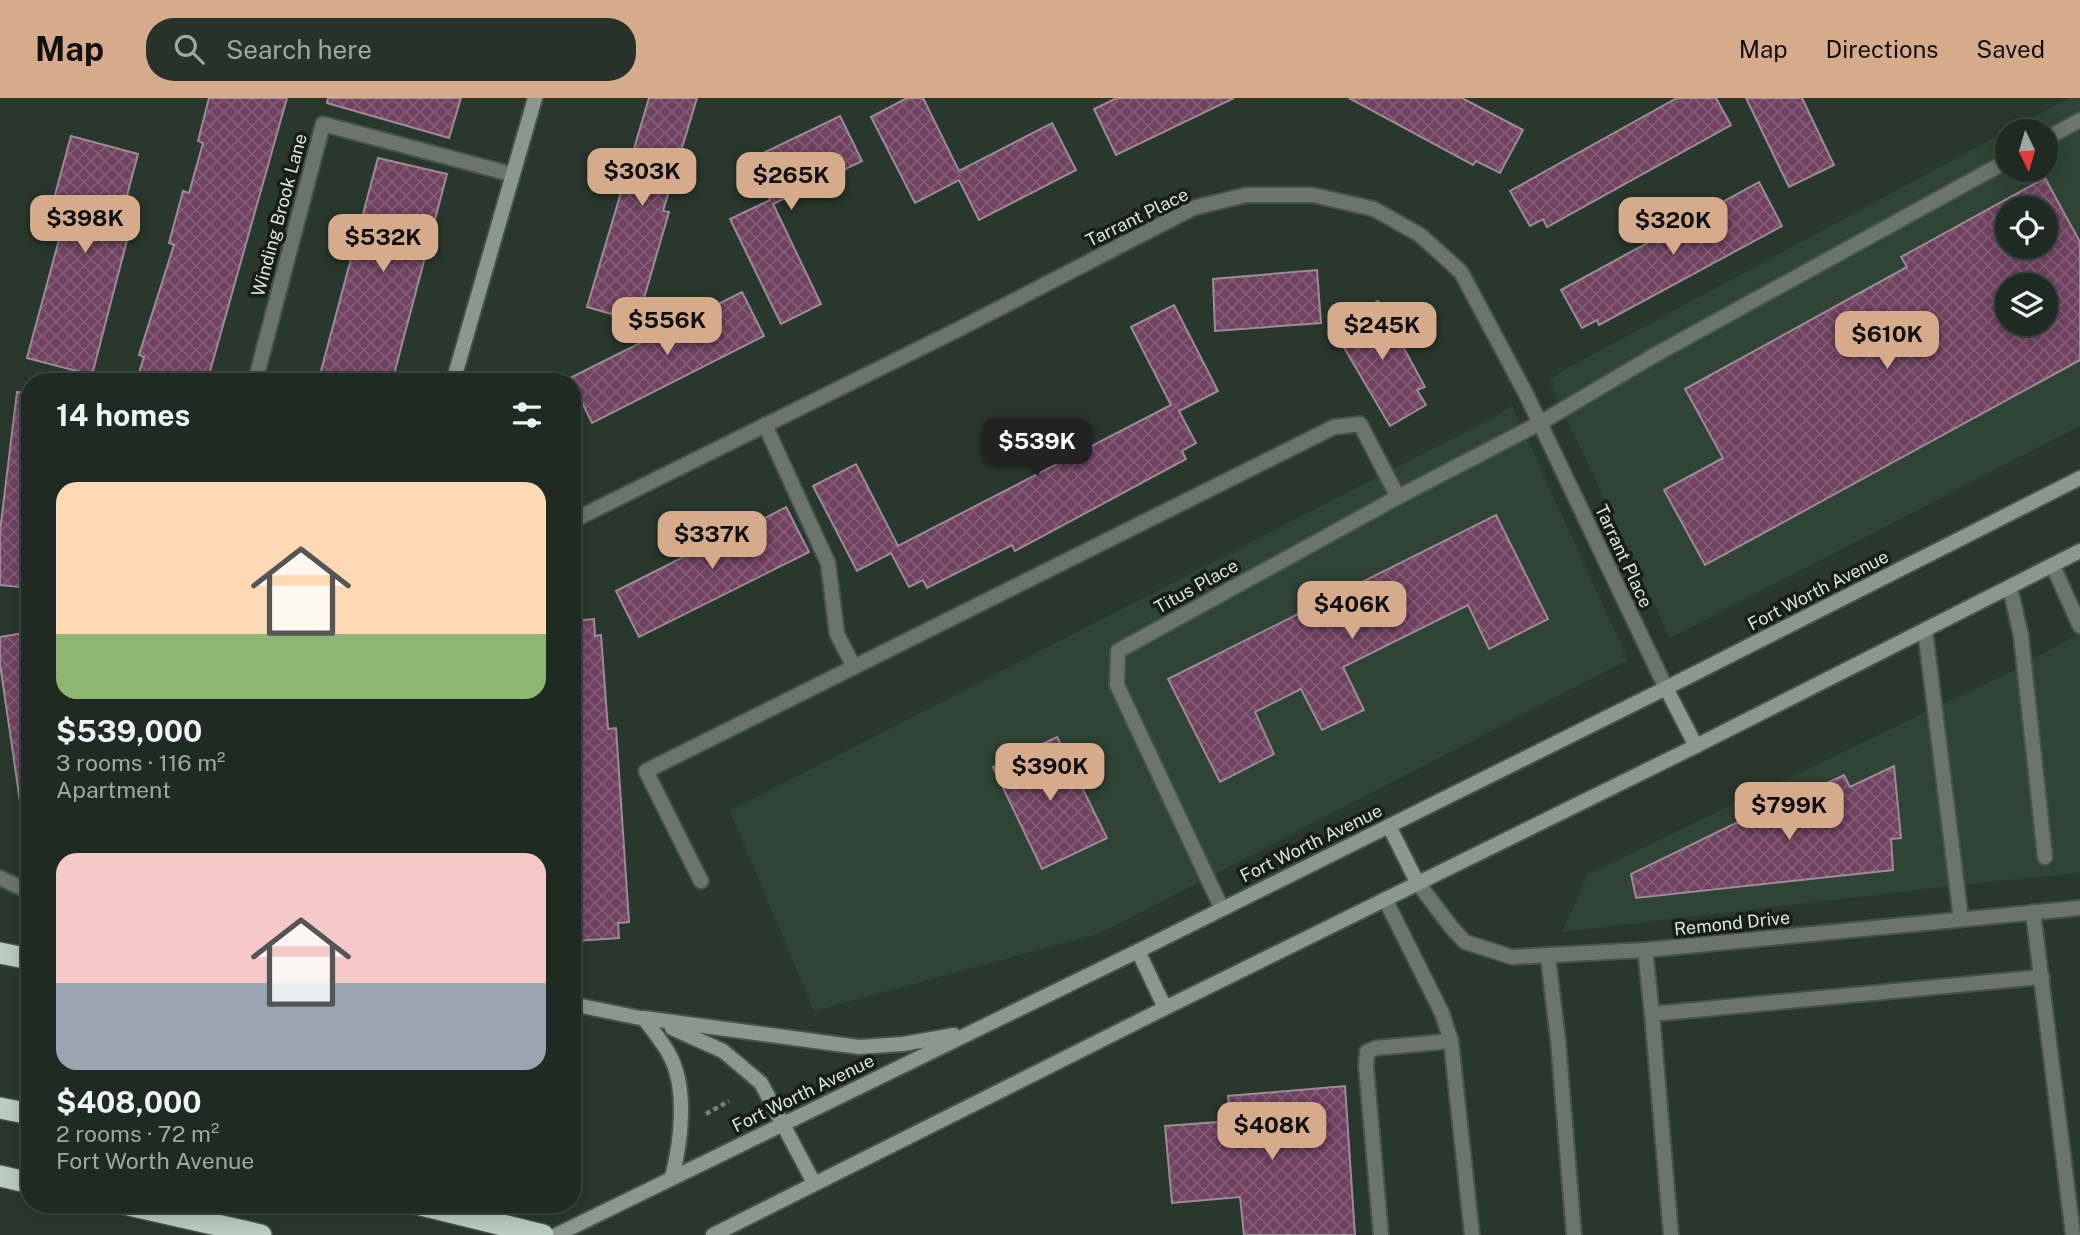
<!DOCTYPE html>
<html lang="en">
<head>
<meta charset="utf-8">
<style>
  :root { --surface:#1f2a22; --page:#27322a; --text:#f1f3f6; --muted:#a1a7a5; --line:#3c4640; --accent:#d6ab8b }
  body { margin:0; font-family:"Public Sans",sans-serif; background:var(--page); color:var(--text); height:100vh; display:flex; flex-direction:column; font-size:26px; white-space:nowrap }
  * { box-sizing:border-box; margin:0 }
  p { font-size:23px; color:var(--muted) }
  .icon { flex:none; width:38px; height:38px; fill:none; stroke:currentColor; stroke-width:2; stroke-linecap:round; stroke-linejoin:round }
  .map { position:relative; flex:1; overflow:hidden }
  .drawer { position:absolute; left:21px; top:275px; width:560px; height:840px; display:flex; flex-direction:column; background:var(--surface); border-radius:28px; box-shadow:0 4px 18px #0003,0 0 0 2px var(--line) }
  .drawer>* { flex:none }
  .needle { width:46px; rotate:175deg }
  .buttons { position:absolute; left:1995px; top:21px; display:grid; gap:14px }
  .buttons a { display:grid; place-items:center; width:63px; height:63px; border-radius:50%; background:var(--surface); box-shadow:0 4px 18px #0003,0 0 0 2px var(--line); font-size:35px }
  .price { position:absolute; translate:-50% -60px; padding:0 16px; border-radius:14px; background:var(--accent); color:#111; font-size:23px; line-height:46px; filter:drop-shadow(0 2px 4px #0008) }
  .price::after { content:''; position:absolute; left:50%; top:42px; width:21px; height:16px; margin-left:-10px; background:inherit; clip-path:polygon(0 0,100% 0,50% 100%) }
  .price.current { background:#222; color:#fff }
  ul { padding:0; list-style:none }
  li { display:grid; align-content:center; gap:14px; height:371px; padding:0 35px }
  li span { display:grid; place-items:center; height:217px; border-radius:21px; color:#555 }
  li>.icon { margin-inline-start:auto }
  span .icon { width:126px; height:126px; fill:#fffc; stroke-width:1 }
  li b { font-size:30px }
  h2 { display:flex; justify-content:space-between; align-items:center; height:84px; padding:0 35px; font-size:30px }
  header { display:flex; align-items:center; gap:42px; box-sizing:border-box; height:98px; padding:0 35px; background:var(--accent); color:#111 }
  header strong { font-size:33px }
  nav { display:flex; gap:38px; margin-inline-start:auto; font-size:24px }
  .search { width:490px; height:63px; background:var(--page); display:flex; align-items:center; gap:18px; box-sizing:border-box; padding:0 24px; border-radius:28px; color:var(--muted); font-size:26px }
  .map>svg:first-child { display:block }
  .built { fill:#2f4435; fill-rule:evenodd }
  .building { fill:url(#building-cross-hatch); stroke:#9d8b96; stroke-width:2; fill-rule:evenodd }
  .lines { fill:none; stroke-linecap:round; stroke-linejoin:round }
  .lane-casing { stroke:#455349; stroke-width:18 }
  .street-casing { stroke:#455349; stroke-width:18 }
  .secondary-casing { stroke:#455349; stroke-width:18 }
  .highway-casing { stroke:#455349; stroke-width:24 }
  .path { stroke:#748078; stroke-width:4.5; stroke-dasharray:5 3.5; stroke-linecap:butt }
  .lane { stroke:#6c746e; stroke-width:14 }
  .street { stroke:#6c746e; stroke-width:14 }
  .secondary { stroke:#8c978f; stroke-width:14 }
  .highway { stroke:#baccbf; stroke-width:21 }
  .labels { text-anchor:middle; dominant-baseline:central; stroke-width:7; stroke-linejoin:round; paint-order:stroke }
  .street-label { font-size:18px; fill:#dae3dd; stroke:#171d18 }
</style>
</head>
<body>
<header>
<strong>Map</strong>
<div class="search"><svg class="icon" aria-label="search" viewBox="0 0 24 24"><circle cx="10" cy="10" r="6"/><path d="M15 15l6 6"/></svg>Search here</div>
<nav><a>Map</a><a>Directions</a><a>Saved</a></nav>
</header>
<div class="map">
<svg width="2080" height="1137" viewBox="0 0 2080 1137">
  <defs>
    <pattern id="building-cross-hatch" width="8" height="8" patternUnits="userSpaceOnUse" patternTransform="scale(1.75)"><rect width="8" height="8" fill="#704260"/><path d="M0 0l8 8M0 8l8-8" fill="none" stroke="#845d76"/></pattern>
  </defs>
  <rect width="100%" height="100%" fill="#29382d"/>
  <g class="built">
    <path d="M2068,0H2080V328L1670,540L1549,283L1564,272ZM2007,33H2046V72H2007ZM2007,110H2046V149H2007ZM2007,187H2046V226H2007Z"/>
    <polygon points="1512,308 1628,562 1101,835 814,913 730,713 1500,316"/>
    <polygon points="2080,535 2080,775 1969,786 1562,834 1588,776 2010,574"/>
  </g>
  <g class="building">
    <polygon points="209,0 287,0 207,284 136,284 144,259 139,257 174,147 169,145 183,93 189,95 203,45 198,43"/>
    <polygon points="328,0 461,0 449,40 327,5"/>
    <polygon points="649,0 697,0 663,113 669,114 642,207 634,205 629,221 587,209"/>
    <polygon points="907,0 923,0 959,73 1052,25 1076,72 979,122 959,82 915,105 871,19"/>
    <polygon points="1117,0 1234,0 1116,57 1094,11"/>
    <polygon points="1349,0 1462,0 1523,32 1500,75 1476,63 1473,67"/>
    <polygon points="1677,0 1716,0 1731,27 1547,129 1543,121 1530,128 1510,93"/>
    <polygon points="1746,0 1802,0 1834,67 1789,89"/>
    <polygon points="840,18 862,63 773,106 821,206 781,226 730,121 770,102 751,61"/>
    <polygon points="71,38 138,56 121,120 132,123 92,277 27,260 67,112 52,108"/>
    <polygon points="378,60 447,76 392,284 318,284"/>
    <path d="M2045,80L2080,144V262L1705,467L1664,392L1723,360L1685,291L1907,169L1901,159ZM2007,110H2046V149H2007ZM2007,187H2046V226H2007Z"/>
    <polygon points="1759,84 1782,128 1599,227 1597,222 1582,230 1561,192"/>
    <polygon points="1317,172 1321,225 1215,233 1213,181"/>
    <polygon points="742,194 764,238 592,325 570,280"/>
    <polygon points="1378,203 1425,289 1417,292 1426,307 1390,328 1332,229"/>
    <polygon points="1174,207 1218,293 1179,313 1196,345 1182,353 1186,361 1015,453 1012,447 927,490 923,482 909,489 891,455 857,473 813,388 856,366 898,448 1171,307 1131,229"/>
    <polygon points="17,294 30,295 30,490 0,487 0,433"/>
    <polygon points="786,409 809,454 639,539 616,493 733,434 730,428 744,421 748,429"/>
    <polygon points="1496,417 1548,521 1489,551 1468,507 1343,569 1364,612 1322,632 1301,591 1255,614 1274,656 1220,684 1168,581"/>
    <polygon points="594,521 595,538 601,537 608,631 616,630 629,824 618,825 619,840 577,843 572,787 572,523"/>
    <polygon points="30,534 30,730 24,731 0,566 0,539"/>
    <polygon points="1057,639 1107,740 1042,771 993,669"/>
    <polygon points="1894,668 1901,740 1891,741 1893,772 1636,800 1631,776 1736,725 1755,723 1755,719 1844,677 1850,689"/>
    <polygon points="1345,988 1355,1137 1244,1137 1240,1099 1172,1105 1165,1028 1231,1023 1228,998"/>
  </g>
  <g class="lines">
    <defs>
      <g id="lane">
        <polyline points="2046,41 2080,22"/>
        <polyline points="255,284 323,26 511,76"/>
        <polyline points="765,327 828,465 837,536 854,569 1334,329 1360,326 1398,399"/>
        <polyline points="572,423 961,230 1193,110 1246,97 1313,97 1374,111 1420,137 1461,174 1526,296 1666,590"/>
        <polyline points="2053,468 2080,528"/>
        <polyline points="2010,489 2021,538 2045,759"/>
        <polyline points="1925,532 1961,821"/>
        <polyline points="0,780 30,794"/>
        <polyline points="701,783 646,673 854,569"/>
        <polyline points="1385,801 1442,915 1451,943 1472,1137"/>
        <polyline points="1222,811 1117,587 1118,553 1398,399 1540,325 1653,258 2007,63"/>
        <polyline points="2033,814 2073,1137"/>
        <polyline points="1645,852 1652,916 2042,879"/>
        <polyline points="1548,859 1558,942 1574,1137"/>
        <polyline points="1652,916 1671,1137"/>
        <polyline points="1381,1137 1366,968 1367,954 1376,950 1451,943"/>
      </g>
      <polyline id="street" points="1417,784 1452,830 1465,844 1512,859 1645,852 2080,810"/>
      <g id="secondary">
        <polyline points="453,284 535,0"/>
        <polyline points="1666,590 1696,648"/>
        <polyline points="1389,728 1417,784"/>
        <polyline points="1138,853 1165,910"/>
        <polyline points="572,906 650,922"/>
        <polyline points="644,920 859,949 903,946 954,937"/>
        <path d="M644,920C652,932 662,943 669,956C688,990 681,1044 672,1079"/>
        <polyline points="672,930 723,953 761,985 814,1085"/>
        <polyline points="556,1137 1138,853 1666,590 2080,380"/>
        <polyline points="713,1137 1165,910 1696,648 2080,453"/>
      </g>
      <g id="highway">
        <polyline points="0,855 30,861"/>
        <polyline points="0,1010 30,1016"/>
        <polyline points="0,1078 30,1085"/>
        <polyline points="124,1106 261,1137"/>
        <polyline points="417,1106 543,1137"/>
      </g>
    </defs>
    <use href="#lane" class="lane-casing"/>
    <use href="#street" class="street-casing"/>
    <use href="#secondary" class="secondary-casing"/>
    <use href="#highway" class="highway-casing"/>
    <polyline class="path" points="706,1016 729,1003"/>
    <use href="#lane" class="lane"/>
    <use href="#street" class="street"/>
    <use href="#secondary" class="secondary"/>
    <use href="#highway" class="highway"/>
  </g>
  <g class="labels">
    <g class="street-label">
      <text transform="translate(279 117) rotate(-75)">Winding Brook Lane</text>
      <text transform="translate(1137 119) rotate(-26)">Tarrant Place</text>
      <text transform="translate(1624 458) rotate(65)">Tarrant Place</text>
      <text transform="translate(1196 488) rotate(-29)">Titus Place</text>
      <text transform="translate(1818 492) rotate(-27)">Fort Worth Avenue</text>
      <text transform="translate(1311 745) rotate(-26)">Fort Worth Avenue</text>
      <text transform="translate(1732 825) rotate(-6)">Remond Drive</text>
      <text transform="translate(803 995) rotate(-26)">Fort Worth Avenue</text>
    </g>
  </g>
</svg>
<div class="buttons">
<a><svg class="needle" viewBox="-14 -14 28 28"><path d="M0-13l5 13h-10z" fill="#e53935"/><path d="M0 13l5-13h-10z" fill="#a1a7a5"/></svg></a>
<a><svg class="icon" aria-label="locate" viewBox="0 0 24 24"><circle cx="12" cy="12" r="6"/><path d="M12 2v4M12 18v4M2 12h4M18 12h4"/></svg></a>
<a><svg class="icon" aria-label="layers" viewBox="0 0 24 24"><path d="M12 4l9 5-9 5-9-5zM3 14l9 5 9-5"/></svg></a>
</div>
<b class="price" style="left:642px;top:110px">$303K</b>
<b class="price" style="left:791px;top:114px">$265K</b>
<b class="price" style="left:85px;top:157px">$398K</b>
<b class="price" style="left:1673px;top:159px">$320K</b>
<b class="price" style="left:383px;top:176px">$532K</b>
<b class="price" style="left:667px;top:259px">$556K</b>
<b class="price" style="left:1382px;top:264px">$245K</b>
<b class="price" style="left:1887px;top:273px">$610K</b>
<b class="price current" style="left:1037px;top:380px">$539K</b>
<b class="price" style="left:712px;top:473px">$337K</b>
<b class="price" style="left:1352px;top:543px">$406K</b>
<b class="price" style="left:1050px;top:705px">$390K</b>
<b class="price" style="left:1789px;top:744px">$799K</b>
<b class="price" style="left:1272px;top:1064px">$408K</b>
<section class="drawer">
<h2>14 homes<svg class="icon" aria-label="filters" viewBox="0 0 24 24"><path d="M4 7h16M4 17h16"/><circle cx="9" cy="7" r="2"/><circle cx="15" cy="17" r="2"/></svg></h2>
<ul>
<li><span style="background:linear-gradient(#ffd9b3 70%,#8fb573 0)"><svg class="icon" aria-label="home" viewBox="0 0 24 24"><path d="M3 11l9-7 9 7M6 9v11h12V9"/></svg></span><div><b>$539,000</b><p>3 rooms · 116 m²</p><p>Apartment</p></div></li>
<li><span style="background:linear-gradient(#f6c9c9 60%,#9aa5b1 0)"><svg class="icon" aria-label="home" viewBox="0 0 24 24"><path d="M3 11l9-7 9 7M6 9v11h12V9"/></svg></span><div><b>$408,000</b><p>2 rooms · 72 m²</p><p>Fort Worth Avenue</p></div></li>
</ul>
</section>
</div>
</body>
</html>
